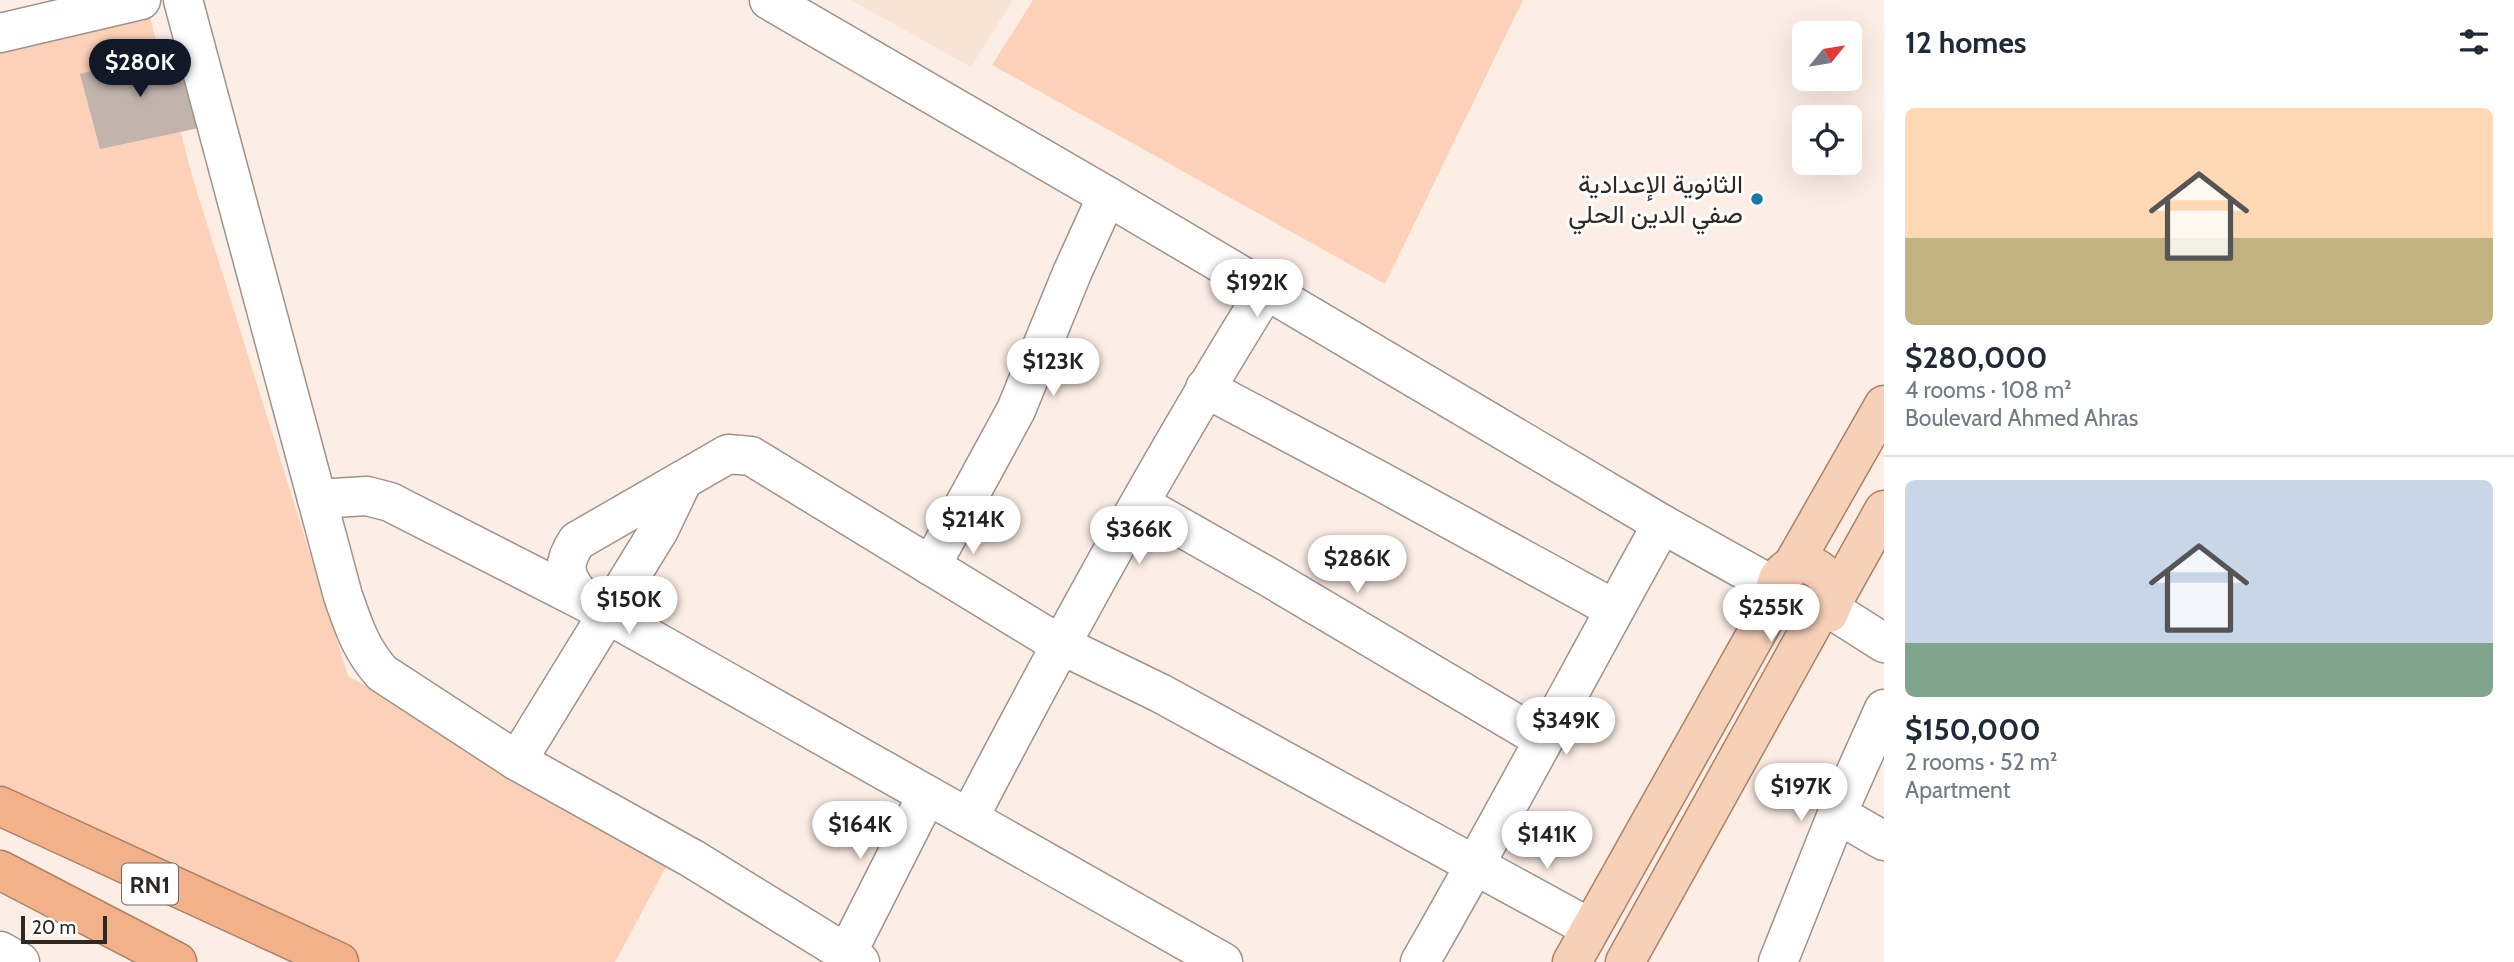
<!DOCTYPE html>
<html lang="en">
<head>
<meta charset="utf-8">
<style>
  :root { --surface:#fff; --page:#f2f2f3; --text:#1f2937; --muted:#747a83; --line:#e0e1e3; --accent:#111827 }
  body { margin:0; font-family:Cabin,Vazirmatn,sans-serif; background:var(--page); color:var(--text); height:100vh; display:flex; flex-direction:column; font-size:26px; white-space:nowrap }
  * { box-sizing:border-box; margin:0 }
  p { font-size:23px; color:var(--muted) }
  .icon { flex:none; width:38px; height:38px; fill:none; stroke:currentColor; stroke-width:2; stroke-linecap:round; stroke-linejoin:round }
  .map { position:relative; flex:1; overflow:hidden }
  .sheet { display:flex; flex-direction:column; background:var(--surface); width:630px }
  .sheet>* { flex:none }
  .needle { width:46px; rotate:60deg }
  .tools { position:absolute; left:1792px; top:21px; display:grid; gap:14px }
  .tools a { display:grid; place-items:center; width:70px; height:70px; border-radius:10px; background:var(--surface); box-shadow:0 7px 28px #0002; font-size:35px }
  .scale { position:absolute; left:21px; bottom:18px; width:86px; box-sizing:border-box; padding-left:7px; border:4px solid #2d2824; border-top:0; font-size:19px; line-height:24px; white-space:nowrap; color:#2d2824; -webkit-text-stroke:5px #fefefe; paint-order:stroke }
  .price { position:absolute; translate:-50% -60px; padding:0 16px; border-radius:24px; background:#fff; color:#222; font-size:23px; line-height:46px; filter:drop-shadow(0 2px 4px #0008) }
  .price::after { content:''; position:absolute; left:50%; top:42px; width:21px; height:16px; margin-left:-10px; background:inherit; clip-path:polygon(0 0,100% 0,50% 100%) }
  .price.active { background:var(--accent); color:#fff }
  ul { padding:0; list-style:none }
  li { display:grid; align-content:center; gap:14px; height:371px; padding:0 21px }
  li+li { border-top:2px solid var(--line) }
  li span { display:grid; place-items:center; height:217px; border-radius:10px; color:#555 }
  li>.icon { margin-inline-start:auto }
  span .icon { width:126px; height:126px; fill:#fffc; stroke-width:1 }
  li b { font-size:30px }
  h2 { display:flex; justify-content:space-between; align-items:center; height:84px; padding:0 21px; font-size:30px }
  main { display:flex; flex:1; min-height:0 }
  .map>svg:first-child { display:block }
  .built { fill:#f9e3d5 }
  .green { fill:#fdd1b7 }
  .building { fill:#c2b4ac }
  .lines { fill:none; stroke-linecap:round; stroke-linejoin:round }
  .minor-casing { stroke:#9f928a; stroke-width:41 }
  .major-casing { stroke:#ad8165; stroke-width:41 }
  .highway-casing { stroke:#ad8165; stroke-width:41 }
  .minor { stroke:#fff; stroke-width:38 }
  .major { stroke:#f7d0b8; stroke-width:38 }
  .highway { stroke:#f2b188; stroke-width:38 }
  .poi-dot { fill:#147aa5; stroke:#fefefe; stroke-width:2.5 }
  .labels { text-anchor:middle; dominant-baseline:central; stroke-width:6; stroke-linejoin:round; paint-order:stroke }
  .shield { fill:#fefefe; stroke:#6c6865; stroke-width:2 }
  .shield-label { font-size:24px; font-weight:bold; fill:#2d2824 }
  .poi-label { font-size:26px; fill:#2d2824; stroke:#fefefe; text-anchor:end }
</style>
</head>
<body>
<main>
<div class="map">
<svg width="1884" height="962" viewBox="0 0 1884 962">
  <rect width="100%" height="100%" fill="#fdeee5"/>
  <polygon class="built" points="851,0 1013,0 971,67"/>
  <g class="green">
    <polygon points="1033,0 1523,0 1385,284 992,65"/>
    <polygon points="146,2 193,179 348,676 672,856 615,962 339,962 0,806 0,36"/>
  </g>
  <polygon class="building" points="180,48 199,128 100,149 80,74"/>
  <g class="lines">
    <defs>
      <g id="minor">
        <path d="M183,0L343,596C354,627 360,648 382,673L517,761L693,859L860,962"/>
        <polyline points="769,0 1107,196 1662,524 1775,587"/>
        <polyline points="0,33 141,0"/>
        <polyline points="1205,388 1380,481 1614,609"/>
        <polyline points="317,499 367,496 390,502 584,601 1223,962"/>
        <polyline points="1140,504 1272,579 1542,739"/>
        <polyline points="931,566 1016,410 1072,273 1107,196"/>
        <path d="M584,601C566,578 559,568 577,541L728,454L751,456L1059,644L1160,693L1590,928"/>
        <polyline points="1832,610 1884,643"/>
        <polyline points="517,761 659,530 683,480"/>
        <polyline points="1837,814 1884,841"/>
        <path d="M969,818C1062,639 1159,462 1266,290"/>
        <polyline points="0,951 20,962"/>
        <polyline points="846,955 927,795"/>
        <path d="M1420,962C1503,818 1581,670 1662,524"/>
        <polyline points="1778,962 1837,814 1884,709"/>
      </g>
      <g id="major">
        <polyline points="1791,568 1884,405"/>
        <polyline points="1829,613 1835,598 1884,510"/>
        <path d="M1572,962L1760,627C1764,619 1770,611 1773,602C1776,593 1774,584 1780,576C1802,550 1831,571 1835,598"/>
        <polyline points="1625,962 1812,625"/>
      </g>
      <g id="highway">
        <polyline points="0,806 339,962"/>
        <polyline points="0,870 177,962"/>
      </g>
    </defs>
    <use href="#minor" class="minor-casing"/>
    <use href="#major" class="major-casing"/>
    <use href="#highway" class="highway-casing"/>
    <use href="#minor" class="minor"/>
    <use href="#major" class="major"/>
    <use href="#highway" class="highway"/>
  </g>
  <circle class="poi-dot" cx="1757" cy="199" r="7"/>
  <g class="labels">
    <rect class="shield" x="122" y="863.5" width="56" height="41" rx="5"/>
    <g class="shield-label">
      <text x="150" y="884">RN1</text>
    </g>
    <g class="poi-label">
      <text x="1743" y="184">الثانوية الإعدادية<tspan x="1743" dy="30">صفي الدين الحلي</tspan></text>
    </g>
  </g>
</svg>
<div class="tools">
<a><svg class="needle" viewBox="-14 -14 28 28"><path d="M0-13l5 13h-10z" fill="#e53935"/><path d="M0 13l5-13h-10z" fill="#747a83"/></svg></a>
<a><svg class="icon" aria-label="locate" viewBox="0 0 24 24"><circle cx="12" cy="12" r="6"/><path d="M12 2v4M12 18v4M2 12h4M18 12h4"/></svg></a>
</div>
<div class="scale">20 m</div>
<b class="price active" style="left:140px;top:99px">$280K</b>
<b class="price" style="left:1257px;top:319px">$192K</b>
<b class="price" style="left:1053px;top:398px">$123K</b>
<b class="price" style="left:973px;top:556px">$214K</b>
<b class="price" style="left:1139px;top:566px">$366K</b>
<b class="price" style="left:1357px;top:595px">$286K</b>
<b class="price" style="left:629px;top:636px">$150K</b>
<b class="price" style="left:1771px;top:644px">$255K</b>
<b class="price" style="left:1566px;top:757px">$349K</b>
<b class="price" style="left:1801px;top:823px">$197K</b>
<b class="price" style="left:860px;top:861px">$164K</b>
<b class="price" style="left:1547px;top:871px">$141K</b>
</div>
<section class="sheet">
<h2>12 homes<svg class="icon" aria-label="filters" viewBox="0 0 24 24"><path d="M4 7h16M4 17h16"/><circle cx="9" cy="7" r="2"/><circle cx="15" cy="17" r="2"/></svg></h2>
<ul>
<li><span style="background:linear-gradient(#ffd9b3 60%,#c2b280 0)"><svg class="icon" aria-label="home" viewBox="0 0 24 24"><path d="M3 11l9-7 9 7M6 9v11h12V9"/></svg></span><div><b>$280,000</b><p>4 rooms · 108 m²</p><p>Boulevard Ahmed Ahras</p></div></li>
<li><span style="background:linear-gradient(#c9d6e8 75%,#7fa58c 0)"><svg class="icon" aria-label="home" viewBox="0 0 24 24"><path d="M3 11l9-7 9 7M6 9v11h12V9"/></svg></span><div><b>$150,000</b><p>2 rooms · 52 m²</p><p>Apartment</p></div></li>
</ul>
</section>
</main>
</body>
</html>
